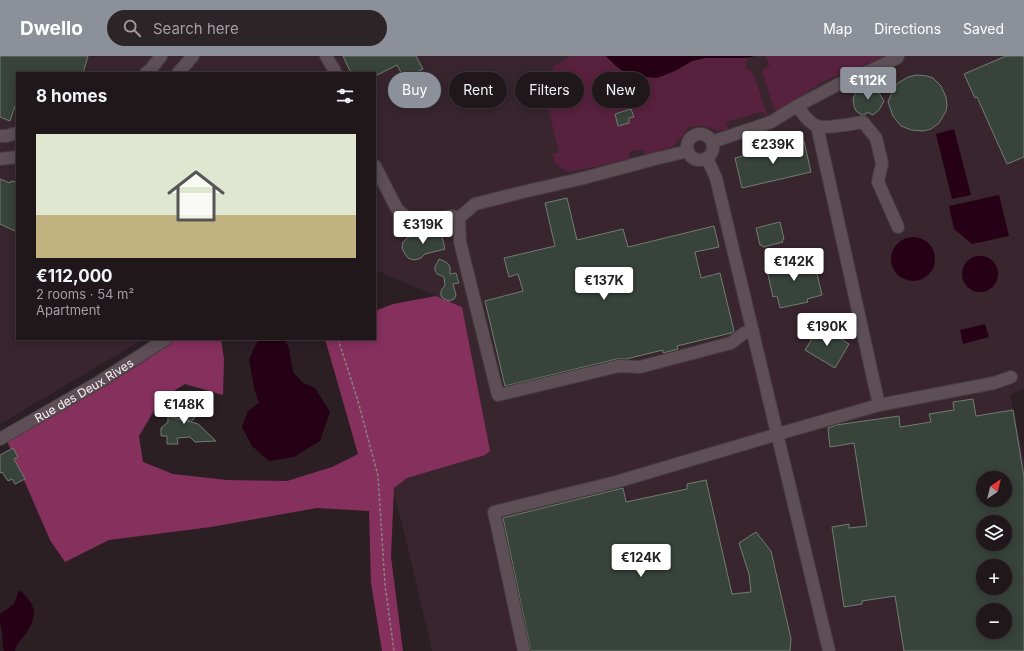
<!DOCTYPE html>
<html lang="en">
<head>
<meta charset="utf-8">
<style>
  :root { --surface:#20171b; --page:#2d2428; --text:#f1f3f6; --muted:#a29fa3; --line:#3d363a; --accent:#8c9099 }
  body { margin:0; font-family:Inter,sans-serif; background:var(--page); color:var(--text); height:100vh; display:flex; flex-direction:column; font-size:15px; white-space:nowrap }
  * { box-sizing:border-box; margin:0 }
  p { font-size:13px; color:var(--muted) }
  .icon { flex:none; width:22px; height:22px; fill:none; stroke:currentColor; stroke-width:2; stroke-linecap:round; stroke-linejoin:round }
  .map { position:relative; flex:1; overflow:hidden }
  .details { position:absolute; left:16px; top:16px; width:360px; height:268px; display:flex; flex-direction:column; background:var(--surface); border-radius:0px; box-shadow:0 2px 10px #0003,0 0 0 1px var(--line) }
  .details>* { flex:none }
  .guide { position:absolute; left:388px; top:16px; width:380px; height:36px; display:flex; gap:8px }
  .needle { width:26px; rotate:35deg }
  .buttons { position:absolute; left:976px; top:415px; display:grid; gap:8px }
  .buttons a { display:grid; place-items:center; width:36px; height:36px; border-radius:50%; background:var(--surface); box-shadow:0 2px 10px #0003,0 0 0 1px var(--line); font-size:20px }
  .price { position:absolute; translate:-50% -34px; padding:0 9px; border-radius:4px; background:#fff; color:#222; font-size:13px; line-height:26px; filter:drop-shadow(0 1px 2px #0008) }
  .price::after { content:''; position:absolute; left:50%; top:24px; width:12px; height:9px; margin-left:-6px; background:inherit; clip-path:polygon(0 0,100% 0,50% 100%) }
  .price.on { background:var(--accent); color:#fff }
  ul { padding:0; list-style:none }
  li { display:grid; align-content:center; gap:8px; height:212px; padding:0 20px }
  li+li { border-top:1px solid var(--line) }
  li span { display:grid; place-items:center; height:124px; border-radius:0px; color:#555 }
  li>.icon { margin-inline-start:auto }
  span .icon { width:72px; height:72px; fill:#fffc; stroke-width:1 }
  li b { font-size:17px }
  h2 { display:flex; justify-content:space-between; align-items:center; height:48px; padding:0 20px; font-size:17px }
  .tag { padding:0 14px; border-radius:18px; background:var(--surface); box-shadow:0 2px 10px #0003,0 0 0 1px var(--line); font-size:14px; line-height:36px }
  .tag.on { background:var(--accent); color:#fff }
  header { display:flex; align-items:center; gap:24px; box-sizing:border-box; height:56px; padding:0 20px; background:var(--accent); color:#fff }
  header strong { font-size:19px }
  nav { display:flex; gap:22px; margin-inline-start:auto; font-size:14px }
  .search { width:280px; height:36px; background:var(--page); display:flex; align-items:center; gap:10px; box-sizing:border-box; padding:0 14px; border-radius:22px; color:var(--muted); font-size:15px }
  .map>svg:first-child { display:block }
  .built { fill:#38252e; fill-rule:evenodd }
  .green { fill:#58213d }
  .forest { fill:#85305d }
  .water { fill:#260014 }
  .building { fill:#37433b; stroke:#707d74; fill-rule:evenodd }
  .lines { fill:none; stroke-linecap:round; stroke-linejoin:round }
  .minor-casing { stroke:#463c40; stroke-width:14 }
  .path { stroke:#8c8186; stroke-width:1.5; stroke-dasharray:3 2; stroke-linecap:butt }
  .minor { stroke:#5d4f55; stroke-width:12 }
  .labels { text-anchor:middle; dominant-baseline:central; stroke-width:4; stroke-linejoin:round; paint-order:stroke }
  .street-label { font-size:12px; fill:#faf1f5; stroke:#2b1f24 }
</style>
</head>
<body>
<header>
<strong>Dwello</strong>
<div class="search"><svg class="icon" aria-label="search" viewBox="0 0 24 24"><circle cx="10" cy="10" r="6"/><path d="M15 15l6 6"/></svg>Search here</div>
<nav><a>Map</a><a>Directions</a><a>Saved</a></nav>
</header>
<div class="map">
<svg width="1024" height="595" viewBox="0 0 1024 595">
  <rect width="100%" height="100%" fill="#2b1f24"/>
  <path class="built" d="M0,0H1024V332L1010,339L1024,405V595H432L402,467L387,416L462,251L375,214V17H17V283H144L0,368ZM983,422H1005V444H983ZM983,466H1005V488H983ZM983,510H1005V532H983ZM983,554H1005V576H983Z"/>
  <g class="green">
    <polygon points="571,0 606,0 616,10 675,15 692,5 705,2 747,2 748,4 745,6 747,14 751,15 754,19 768,62 766,63 764,56 761,56 726,66 728,73 718,75 705,70 701,70 688,71 681,82 672,91 645,99 643,93 629,96 630,103 570,116 560,112 555,106 552,98 559,96 541,23 543,19 552,14 554,10"/>
    <polygon points="765,0 887,0 822,26 785,52 779,56 774,53 762,14 770,9"/>
  </g>
  <polygon class="forest" points="436,240 462,251 490,395 485,399 407,422 394,432 391,501 403,595 382,595 371,527 369,455 317,452 211,471 109,484 65,506 50,484 7,385 137,310 176,283 221,283 224,303 223,339 185,328 161,343 139,380 143,406 173,418 227,424 287,425 332,411 358,398 325,283 375,283 375,255 393,248"/>
  <g class="water">
    <polygon points="606,0 755,0 747,2 705,2 692,5 675,15 657,22 636,20 626,18 616,10"/>
    <polygon points="954,73 971,139 952,143 936,78"/>
    <polygon points="999,139 1009,180 972,188 954,173 949,150"/>
    <circle cx="913" cy="203" r="22"/>
    <circle cx="980" cy="218" r="18"/>
    <polygon points="985,268 989,281 963,288 960,274"/>
    <polygon points="263,283 284,283 289,292 293,316 303,327 315,332 330,356 320,385 294,401 269,405 252,390 242,371 248,355 259,347 254,332 249,303 257,286"/>
    <path d="M21,535C38,551 37,561 25,579C21,585 16,588 15,595H4C2,588 3,581 2,575C0,569 0,564 0,558L14,548L18,536Z"/>
  </g>
  <g class="building">
    <polygon points="0,0 88,0 83,17 17,17 17,51 15,50 10,65 0,61"/>
    <polygon points="343,0 416,0 423,13 404,22 397,9 375,20 375,17 351,17"/>
    <polygon points="1006,0 1024,0 1024,101 1007,108 977,41 975,42 964,18"/>
    <polygon points="916,19 927,20 933,22 941,30 946,41 947,49 946,55 942,62 939,67 931,73 923,75 911,74 901,70 893,60 888,46 894,32 898,27 908,21"/>
    <polygon points="863,31 868,31 875,33 879,37 884,45 879,54 873,59 867,56 865,59 862,59 856,55 854,50 853,43 855,38 858,34"/>
    <polygon points="631,53 634,61 629,62 629,67 618,70 615,58"/>
    <polygon points="804,85 811,116 742,132 735,102"/>
    <polygon points="0,123 10,127 11,125 17,126 17,176 0,168"/>
    <polygon points="567,142 577,184 623,173 628,191 714,170 719,191 695,196 701,222 720,217 734,275 731,277 677,290 678,293 663,297 663,294 626,303 617,303 505,330 485,245 523,235 518,218 509,221 504,202 555,190 545,147"/>
    <polygon points="780,166 784,183 782,184 783,186 763,191 762,189 760,189 756,172"/>
    <polygon points="441,176 445,193 425,198 421,202 418,203 414,204 408,202 405,198 402,192 403,186 407,182 411,180 417,179 421,181"/>
    <polygon points="813,201 822,239 807,243 808,246 780,252 777,240 773,241 766,210 797,202 798,205"/>
    <polygon points="439,203 446,206 448,208 450,211 450,218 456,217 459,227 453,228 456,239 454,243 449,245 444,243 441,240 441,235 445,229 444,221 437,218 435,214 435,211"/>
    <polygon points="820,270 849,288 835,312 805,294"/>
    <polygon points="178,338 198,358 191,366 198,368 216,385 195,386 190,381 177,382 178,388 167,388 167,380 161,380 161,372 168,366 168,360 190,366 170,346"/>
    <path d="M973,343L976,360L1013,354L1024,421V595H904L895,540L862,545V548L844,551L832,471L849,468V472L867,470L854,387L830,391L828,372L836,369L899,360L900,371L931,366L929,358L954,354L953,346ZM983,422H1005V444H983ZM983,466H1005V488H983ZM983,510H1005V532H983ZM983,554H1005V576H983Z"/>
    <polygon points="13,392 18,401 14,403 25,423 15,428 12,423 8,425 2,416 0,417 0,399"/>
    <polygon points="706,424 732,538 751,536 749,518 739,487 756,476 771,495 791,583 790,595 531,595 503,462 623,432 626,446 687,433 687,428"/>
  </g>
  <g class="lines">
    <defs>
      <g id="minor">
        <polyline points="326,0 336,17"/>
        <polyline points="146,17 151,13 161,0"/>
        <polyline points="178,17 193,0"/>
        <path d="M797,50C802,57 809,67 817,70C827,73 852,68 863,66L876,82L882,107L878,126L898,171"/>
        <polyline points="817,70 879,349"/>
        <circle cx="700" cy="91" r="13"/>
        <polyline points="0,80 6,80 17,77"/>
        <polyline points="712,86 771,66 797,50 837,29 874,13 897,2 898,0"/>
        <polyline points="688,95 651,104 584,122 527,135 475,148 459,162 460,186 498,339 619,310 640,311 731,287 744,277 753,276"/>
        <polyline points="707,102 716,122 829,595"/>
        <polyline points="0,103 17,101"/>
        <polyline points="375,110 397,153 405,160 419,166 452,160 459,162"/>
        <path id="s1" d="M0,383L99,326L163,285L166,283"/>
        <polyline points="524,595 494,456 616,426 778,378 879,349 994,327 1011,321"/>
      </g>
    </defs>
    <use href="#minor" class="minor-casing"/>
    <polyline class="path" points="338,283 358,345 378,420 385,529 394,595"/>
    <use href="#minor" class="minor"/>
  </g>
  <g class="labels">
    <g class="street-label">
      <text stroke="none"><textPath href="#s1" startOffset="97">Rue des Deux Rives</textPath></text>
    </g>
  </g>
</svg>
<div class="buttons">
<a><svg class="needle" viewBox="-14 -14 28 28"><path d="M0-13l5 13h-10z" fill="#e53935"/><path d="M0 13l5-13h-10z" fill="#a29fa3"/></svg></a>
<a><svg class="icon" aria-label="layers" viewBox="0 0 24 24"><path d="M12 4l9 5-9 5-9-5zM3 14l9 5 9-5"/></svg></a>
<a>+</a>
<a>−</a>
</div>
<b class="price on" style="left:868px;top:45px">€112K</b>
<b class="price" style="left:773px;top:109px">€239K</b>
<b class="price" style="left:423px;top:189px">€319K</b>
<b class="price" style="left:794px;top:226px">€142K</b>
<b class="price" style="left:604px;top:245px">€137K</b>
<b class="price" style="left:827px;top:291px">€190K</b>
<b class="price" style="left:184px;top:369px">€148K</b>
<b class="price" style="left:641px;top:522px">€124K</b>
<div class="guide">
<a class="tag on">Buy</a>
<a class="tag">Rent</a>
<a class="tag">Filters</a>
<a class="tag">New</a>
</div>
<section class="details">
<h2>8 homes<svg class="icon" aria-label="filters" viewBox="0 0 24 24"><path d="M4 7h16M4 17h16"/><circle cx="9" cy="7" r="2"/><circle cx="15" cy="17" r="2"/></svg></h2>
<ul>
<li><span style="background:linear-gradient(#dfe7d0 65%,#c2b280 0)"><svg class="icon" aria-label="home" viewBox="0 0 24 24"><path d="M3 11l9-7 9 7M6 9v11h12V9"/></svg></span><div><b>€112,000</b><p>2 rooms · 54 m²</p><p>Apartment</p></div></li>
</ul>
</section>
</div>
</body>
</html>
